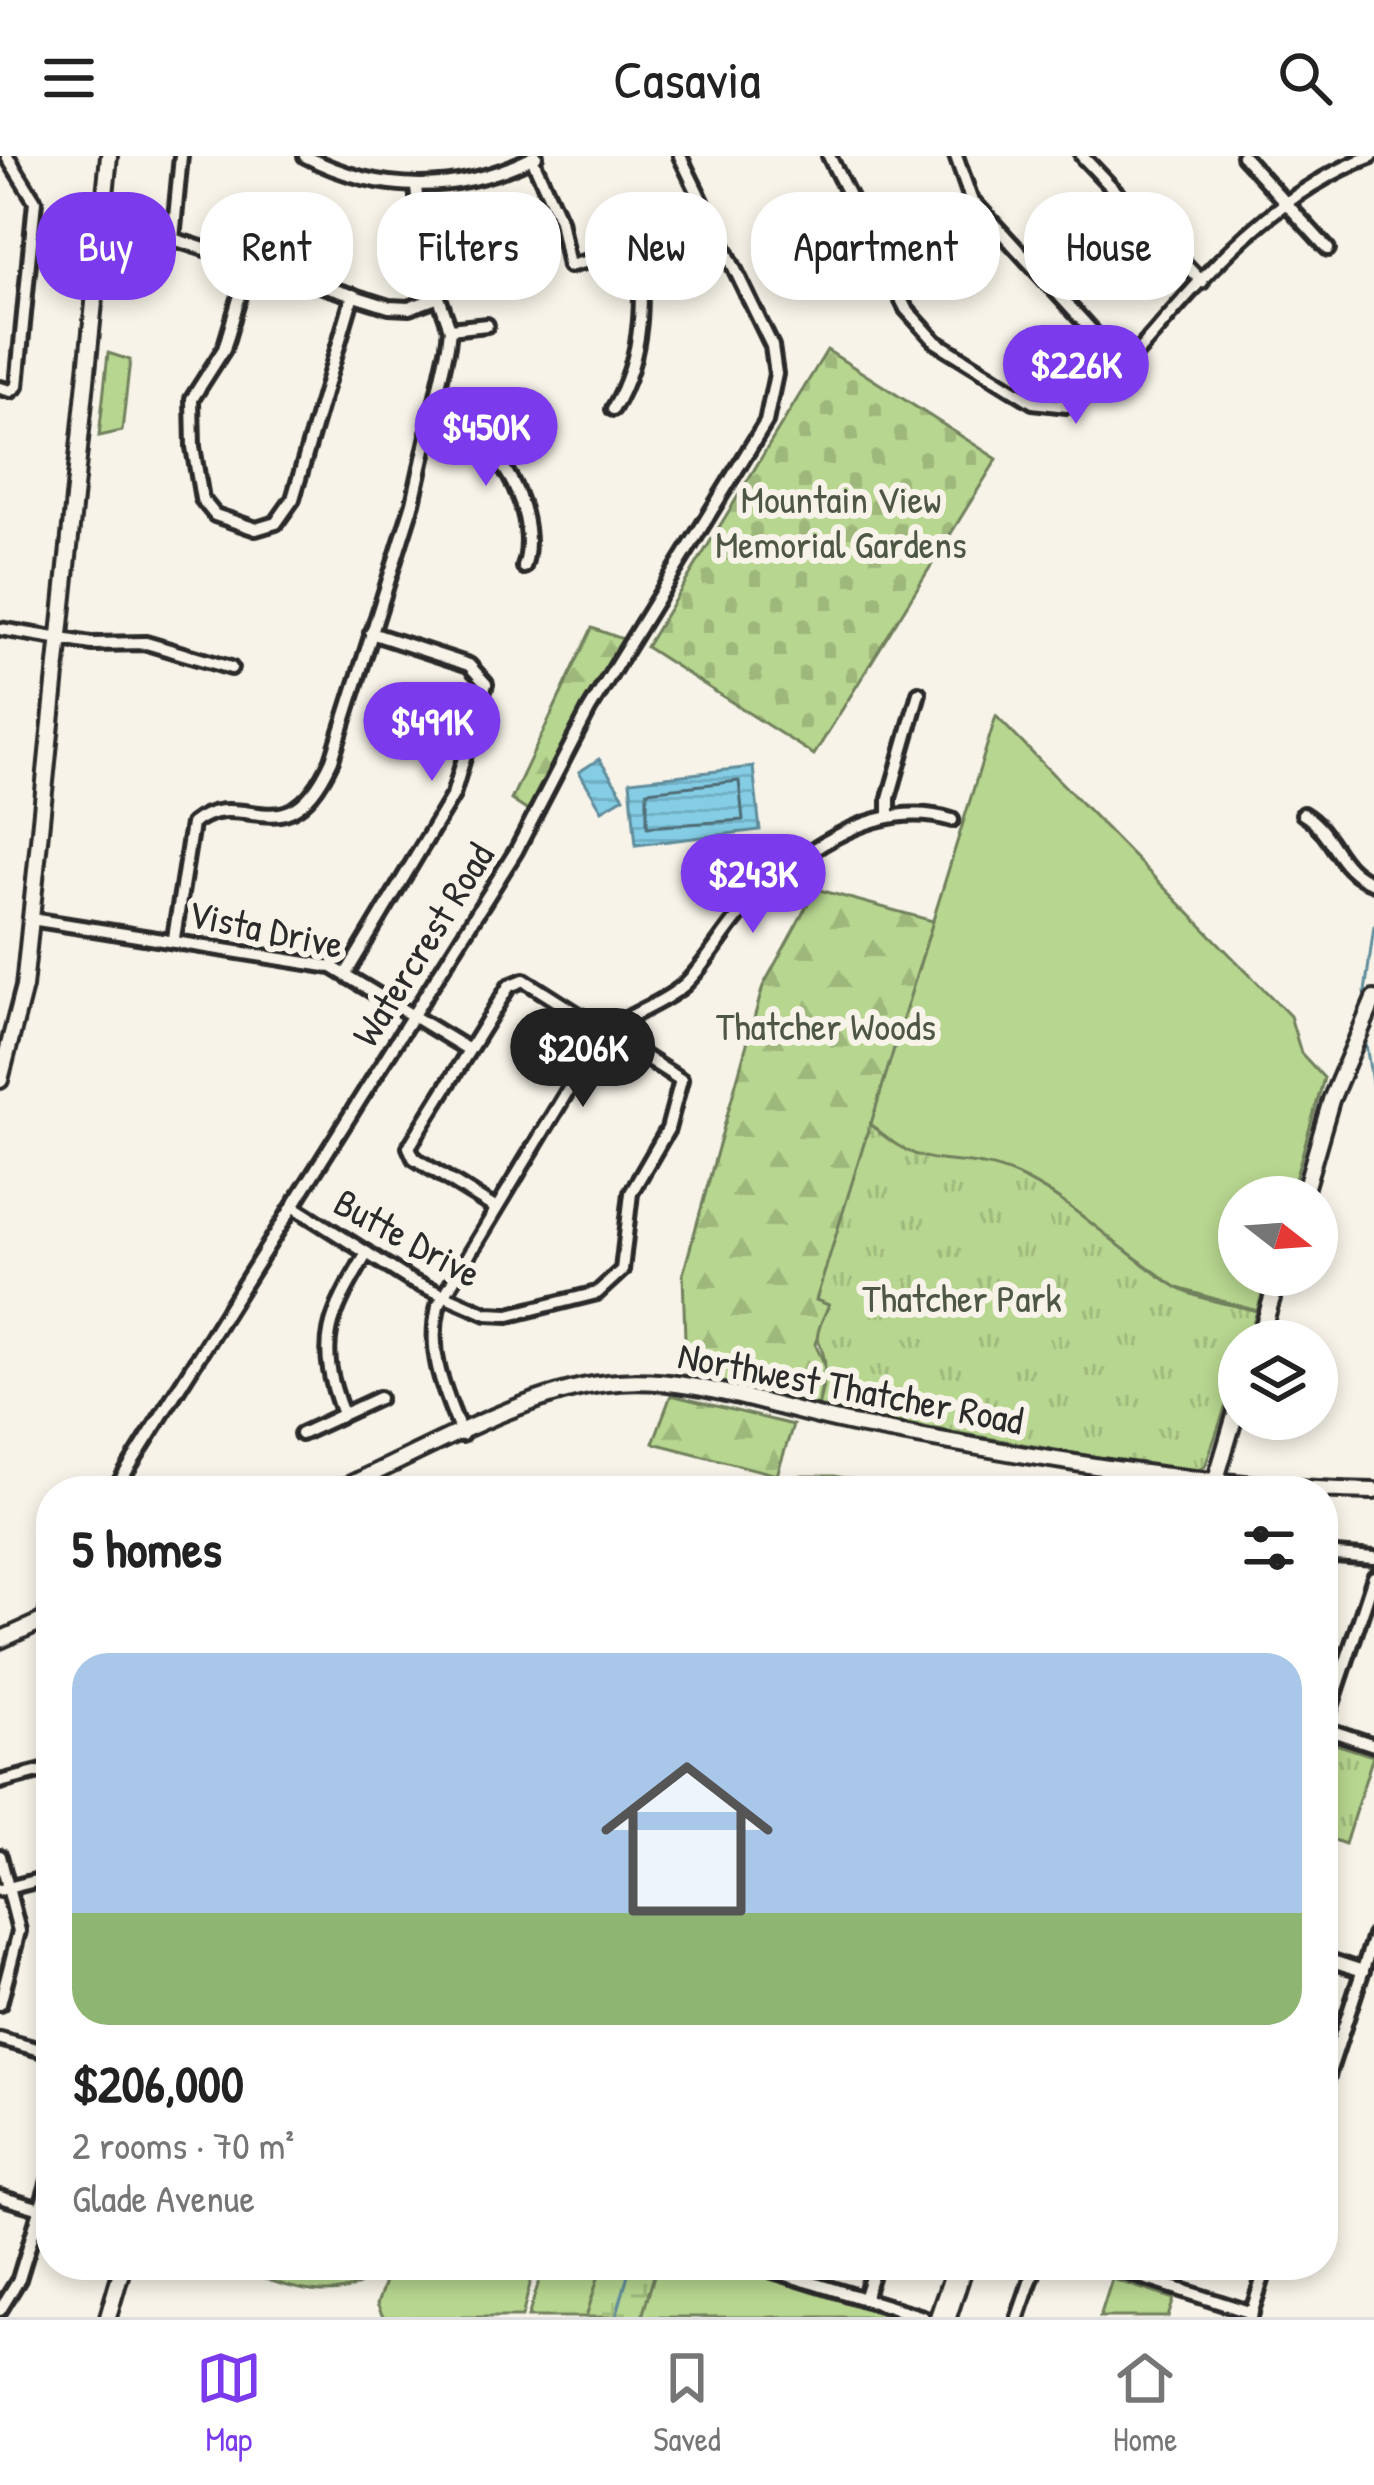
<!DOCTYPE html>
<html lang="en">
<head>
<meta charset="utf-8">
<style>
  :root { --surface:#fff; --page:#f2f2f2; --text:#222; --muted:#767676; --line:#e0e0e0; --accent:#7c3aed }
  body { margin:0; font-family:"Patrick Hand",sans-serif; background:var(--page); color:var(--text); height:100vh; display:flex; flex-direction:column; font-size:45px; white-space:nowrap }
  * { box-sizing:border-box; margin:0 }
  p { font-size:39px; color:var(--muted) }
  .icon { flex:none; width:66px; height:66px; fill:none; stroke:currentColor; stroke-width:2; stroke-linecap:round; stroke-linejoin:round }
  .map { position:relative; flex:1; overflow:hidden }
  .panel { position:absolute; left:36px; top:1320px; width:1302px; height:804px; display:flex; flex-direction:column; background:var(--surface); border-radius:48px; box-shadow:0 6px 18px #0003 }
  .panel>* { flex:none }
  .top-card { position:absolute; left:36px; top:36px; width:1302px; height:108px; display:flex; gap:24px }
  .needle { width:78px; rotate:107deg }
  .fabs { position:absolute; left:1218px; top:1020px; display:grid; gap:24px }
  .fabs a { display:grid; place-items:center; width:120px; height:120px; border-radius:50%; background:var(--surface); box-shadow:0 6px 18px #0003; font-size:60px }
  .price { position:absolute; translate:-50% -102px; padding:0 27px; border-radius:42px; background:var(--accent); color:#fff; font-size:39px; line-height:78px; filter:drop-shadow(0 3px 6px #0008) }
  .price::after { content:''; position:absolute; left:50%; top:72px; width:36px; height:27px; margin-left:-18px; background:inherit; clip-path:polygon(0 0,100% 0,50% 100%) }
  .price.selected { background:#222; color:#fff }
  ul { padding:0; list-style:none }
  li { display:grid; align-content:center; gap:24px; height:636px; padding:0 36px }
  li+li { border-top:3px solid var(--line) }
  li span { display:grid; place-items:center; height:372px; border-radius:36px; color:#555 }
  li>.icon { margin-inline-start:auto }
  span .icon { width:216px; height:216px; fill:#fffc; stroke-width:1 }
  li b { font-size:51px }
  h2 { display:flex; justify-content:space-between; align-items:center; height:144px; padding:0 36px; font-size:51px }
  .pill { padding:0 42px; border-radius:48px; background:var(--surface); box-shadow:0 6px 18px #0003; font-size:42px; line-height:108px }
  .pill.selected { background:var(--accent); color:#fff }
  header { display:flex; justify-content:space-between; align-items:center; height:156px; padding:0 36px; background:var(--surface); font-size:54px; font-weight:600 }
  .dock { display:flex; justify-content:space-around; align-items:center; height:168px; border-top:3px solid var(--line); background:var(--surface); font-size:33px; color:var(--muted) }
  .dock a { display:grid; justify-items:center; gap:6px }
  .dock .selected { color:var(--accent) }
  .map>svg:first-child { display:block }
  .grass { fill:#b7d68f; stroke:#71805d; stroke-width:3 }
  .forest { fill:url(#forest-firs); stroke:#71805d; stroke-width:3 }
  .wetland { fill:url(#wetland-marsh); stroke:#71805d; stroke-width:3 }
  .cemetery { fill:url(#cemetery-stones); stroke:#71805d; stroke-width:3 }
  .park { fill:url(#park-tufts); stroke:#71805d; stroke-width:3 }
  .water { fill:url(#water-rules); stroke:#608c9b; stroke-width:3 }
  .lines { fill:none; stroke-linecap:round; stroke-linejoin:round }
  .shore { stroke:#4f6c75; stroke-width:3 }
  .stream { stroke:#608c9b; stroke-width:3 }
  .street-casing { stroke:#2b2b2b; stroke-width:20 }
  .secondary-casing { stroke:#2b2b2b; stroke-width:22 }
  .street { stroke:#f7f3e8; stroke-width:10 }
  .secondary { stroke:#f7f3e8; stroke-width:14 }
  .labels { text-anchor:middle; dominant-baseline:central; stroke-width:12; stroke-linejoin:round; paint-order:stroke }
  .park-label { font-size:39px; fill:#4e5644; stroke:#f7f3e8 }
  .street-label { font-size:39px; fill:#2b2b2b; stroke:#f7f3e8 }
</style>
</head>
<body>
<header><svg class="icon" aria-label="menu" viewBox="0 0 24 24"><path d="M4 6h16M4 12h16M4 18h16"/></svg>Casavia<svg class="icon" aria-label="search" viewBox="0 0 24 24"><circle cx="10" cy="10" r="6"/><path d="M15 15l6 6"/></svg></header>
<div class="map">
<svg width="1374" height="2161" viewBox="0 0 1374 2161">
  <defs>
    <pattern id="forest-firs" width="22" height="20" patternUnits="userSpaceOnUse" patternTransform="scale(3)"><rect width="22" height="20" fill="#b7d68f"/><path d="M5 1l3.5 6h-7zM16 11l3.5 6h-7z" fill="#9eb87c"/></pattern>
    <pattern id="wetland-marsh" width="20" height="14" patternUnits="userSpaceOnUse" patternTransform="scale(3)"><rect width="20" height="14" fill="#b7d68f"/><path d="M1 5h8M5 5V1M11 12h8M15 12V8" fill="none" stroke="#9eb87c"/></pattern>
    <pattern id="cemetery-stones" width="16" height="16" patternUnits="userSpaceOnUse" patternTransform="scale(3)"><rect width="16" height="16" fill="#b7d68f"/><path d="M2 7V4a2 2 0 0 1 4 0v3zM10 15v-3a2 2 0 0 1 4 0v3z" fill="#9eb87c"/></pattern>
    <pattern id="park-tufts" width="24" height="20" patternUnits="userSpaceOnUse" patternTransform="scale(3)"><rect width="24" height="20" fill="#b7d68f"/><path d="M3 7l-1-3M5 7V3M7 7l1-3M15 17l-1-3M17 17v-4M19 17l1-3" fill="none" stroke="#9eb87c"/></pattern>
    <pattern id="water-rules" width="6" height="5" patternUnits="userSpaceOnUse" patternTransform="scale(3)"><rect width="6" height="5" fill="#84cde5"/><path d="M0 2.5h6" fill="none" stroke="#72b0c5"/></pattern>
  </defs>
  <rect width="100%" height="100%" fill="#f7f3e8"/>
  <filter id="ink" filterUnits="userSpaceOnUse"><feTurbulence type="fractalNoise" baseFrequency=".00833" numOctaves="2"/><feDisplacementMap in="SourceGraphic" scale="24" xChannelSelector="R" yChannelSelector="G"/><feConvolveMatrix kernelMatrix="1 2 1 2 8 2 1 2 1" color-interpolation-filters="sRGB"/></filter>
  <g filter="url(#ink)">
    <g class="grass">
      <polygon points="108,197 130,204 122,275 99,280"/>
      <polygon points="996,560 1290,860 1301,897 1324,922 1290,1041 1239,1041 1239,1119 1268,1119 1257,1155 1177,1132 1054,1042 911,1001 870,968"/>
      <path d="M225,2109H265L338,2127L367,2109H381C343,2161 276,2125 225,2109Z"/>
      <polygon points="391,2109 528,2109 530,2128 522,2161 383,2161 377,2148"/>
      <polygon points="544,2109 724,2109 893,2161 528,2161"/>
      <polygon points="1112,2123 1174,2143 1168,2161 1100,2161"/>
    </g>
    <g class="forest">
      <polygon points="592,472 623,483 528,655 511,644"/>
      <polygon points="816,733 933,765 817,1144 829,1149 815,1188 825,1209 818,1253 686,1216 683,1118 763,830"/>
      <polygon points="671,1239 793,1269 777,1319 653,1287"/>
      <polygon points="798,1320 835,1320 906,1335 794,1335"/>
    </g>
    <polygon class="wetland" points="602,2109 657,2109 642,2161 586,2161"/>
    <polygon class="cemetery" points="827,194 997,303 814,599 646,491"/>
    <g class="park">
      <path d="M870,968C928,1023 955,993 1016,1019C1075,1045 1122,1098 1176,1131C1198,1144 1233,1148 1257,1155L1248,1185H1239V1211L1205,1311L1191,1317L818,1253C820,1240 825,1226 825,1213C825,1178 806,1196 829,1149L816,1144Z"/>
      <polygon points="1323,1584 1373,1600 1345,1688 1323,1680"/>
    </g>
    <g class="water">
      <polygon points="599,603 624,641 602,654 579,616"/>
      <polygon points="753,611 760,674 636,689 630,625"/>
    </g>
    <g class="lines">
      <polygon class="shore" points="739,625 743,664 647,671 647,635"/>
      <g class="stream">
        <polyline points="1363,851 1374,770"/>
        <polyline points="1365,882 1374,939"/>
        <polyline points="616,2161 631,2109"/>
      </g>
      <defs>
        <g id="street">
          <polyline points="181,0 173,83 389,151 409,152 439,141"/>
          <path d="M305,0C380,39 461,38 536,0"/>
          <path d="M829,0L906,153L936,186L1033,246L1067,250L1107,231C1185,144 1258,42 1372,0"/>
          <polyline points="956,0 971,43 1125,211"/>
          <polyline points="1082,0 1202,126"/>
          <polyline points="1243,0 1328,93"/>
          <polyline points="532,2 560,64 569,110 639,92 700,90 718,80"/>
          <polyline points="249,109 224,193 192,243 193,291 202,343 215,359 256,373 276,367 293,343 353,139"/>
          <polyline points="450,173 487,169"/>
          <polyline points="0,232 11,235 17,230 35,45 7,0"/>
          <path d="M613,253C646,198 643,138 638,75L628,64"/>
          <path d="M428,276C446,280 469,281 484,291C516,314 537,375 524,411"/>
          <polyline points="0,473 92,488 146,487 231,512"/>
          <path d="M1303,658C1335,677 1336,715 1374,727"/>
          <polyline points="889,660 889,642 919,537"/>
          <polyline points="31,763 332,811 469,894"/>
          <path d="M174,782L192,668C243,627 286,705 332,604L413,347L448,190L450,173L422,93L416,30"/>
          <polyline points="347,816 453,639 486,528 469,509 371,477"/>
          <polyline points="293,1050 411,1125 487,1158 509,1159 597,1137 622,1114 631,1037 668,973 681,924 524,824 509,830 409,991 414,1002 495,1052"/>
          <path d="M343,1258C315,1186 329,1161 367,1097"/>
          <polyline points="301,1278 379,1242"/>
          <path d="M462,1279C444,1234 427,1198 438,1150L597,886C621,858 656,853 683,830C706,809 720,781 741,757C792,701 873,640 952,664"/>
          <polyline points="114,1335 516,695 589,554 766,266 776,218 772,190 680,0"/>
          <polyline points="1323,1398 1374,1402"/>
          <polyline points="45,1464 51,1435"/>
          <polyline points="1323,1572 1374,1589"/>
          <polyline points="1324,1572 1374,1421"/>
          <polyline points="0,1626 51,1613"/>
          <polyline points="0,1700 19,1775 0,1848"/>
          <polyline points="0,1734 51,1721"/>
          <polyline points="1323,1802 1363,1815"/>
          <polyline points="0,1883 51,1897"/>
          <polyline points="1323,1935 1374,1780"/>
          <polyline points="0,2041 51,2056"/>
          <polyline points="754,2109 923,2161"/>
          <polyline points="1104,2109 1252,2157"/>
          <polyline points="864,2143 875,2109"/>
          <polyline points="0,2154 19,2123 51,2018"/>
          <polyline points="1018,2161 1036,2109"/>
          <polyline points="1250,2161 1267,2109"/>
        </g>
        <g id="secondary">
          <polyline points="0,924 24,831 109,0"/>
          <polyline points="1303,1041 1331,944 1374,843"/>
          <polyline points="1259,1185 1279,1119"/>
          <polyline points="1213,1333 1239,1246"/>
          <path d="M336,1335C414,1300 524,1236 607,1227C690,1217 777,1254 858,1269C1029,1301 1199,1332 1374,1335"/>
          <polyline points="0,1484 51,1461"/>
          <polyline points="108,2161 123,2109"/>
          <polyline points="938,2161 956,2109"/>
          <polyline points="948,2161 965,2109"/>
        </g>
      </defs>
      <use href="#street" class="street-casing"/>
      <use href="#secondary" class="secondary-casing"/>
      <use href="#street" class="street"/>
      <use href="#secondary" class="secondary"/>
    </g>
  </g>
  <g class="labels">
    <g class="park-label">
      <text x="841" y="342">Mountain View<tspan x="841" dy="45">Memorial Gardens</tspan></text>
      <text x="826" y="869">Thatcher Woods</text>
      <text x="962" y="1141">Thatcher Park</text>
    </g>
    <g class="street-label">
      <text transform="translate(266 772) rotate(12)">Vista Drive</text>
      <text transform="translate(422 788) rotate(-58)">Watercrest Road</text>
      <text transform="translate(408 1081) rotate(29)">Butte Drive</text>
      <text transform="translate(851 1231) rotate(11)">Northwest Thatcher Road</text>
    </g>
  </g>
</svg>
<div class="fabs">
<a><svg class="needle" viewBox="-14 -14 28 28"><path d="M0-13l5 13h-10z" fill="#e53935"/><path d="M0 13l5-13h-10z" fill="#767676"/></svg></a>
<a><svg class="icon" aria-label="layers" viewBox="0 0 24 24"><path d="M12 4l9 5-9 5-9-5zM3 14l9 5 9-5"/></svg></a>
</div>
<b class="price" style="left:1076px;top:271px">$226K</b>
<b class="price" style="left:486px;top:333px">$450K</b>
<b class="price" style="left:432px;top:628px">$491K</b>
<b class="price" style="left:753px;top:780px">$243K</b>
<b class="price selected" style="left:583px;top:954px">$206K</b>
<div class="top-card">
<a class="pill selected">Buy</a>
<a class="pill">Rent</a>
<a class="pill">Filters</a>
<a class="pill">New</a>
<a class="pill">Apartment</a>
<a class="pill">House</a>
</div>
<section class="panel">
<h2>5 homes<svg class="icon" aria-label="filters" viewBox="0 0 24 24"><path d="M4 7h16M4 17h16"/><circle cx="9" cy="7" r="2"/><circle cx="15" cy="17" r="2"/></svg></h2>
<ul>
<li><span style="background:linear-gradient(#a9c7e8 70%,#8fb573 0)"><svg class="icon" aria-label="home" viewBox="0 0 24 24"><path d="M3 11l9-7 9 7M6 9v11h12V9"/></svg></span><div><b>$206,000</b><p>2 rooms · 70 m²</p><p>Glade Avenue</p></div></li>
</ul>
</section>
</div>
<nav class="dock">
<a class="selected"><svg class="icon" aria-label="map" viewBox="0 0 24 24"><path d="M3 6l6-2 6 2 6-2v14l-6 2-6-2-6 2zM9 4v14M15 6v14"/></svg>Map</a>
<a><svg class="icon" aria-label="saved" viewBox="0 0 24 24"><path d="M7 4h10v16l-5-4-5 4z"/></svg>Saved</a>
<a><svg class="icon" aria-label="home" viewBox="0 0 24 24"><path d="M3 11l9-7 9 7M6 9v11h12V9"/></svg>Home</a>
</nav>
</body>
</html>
